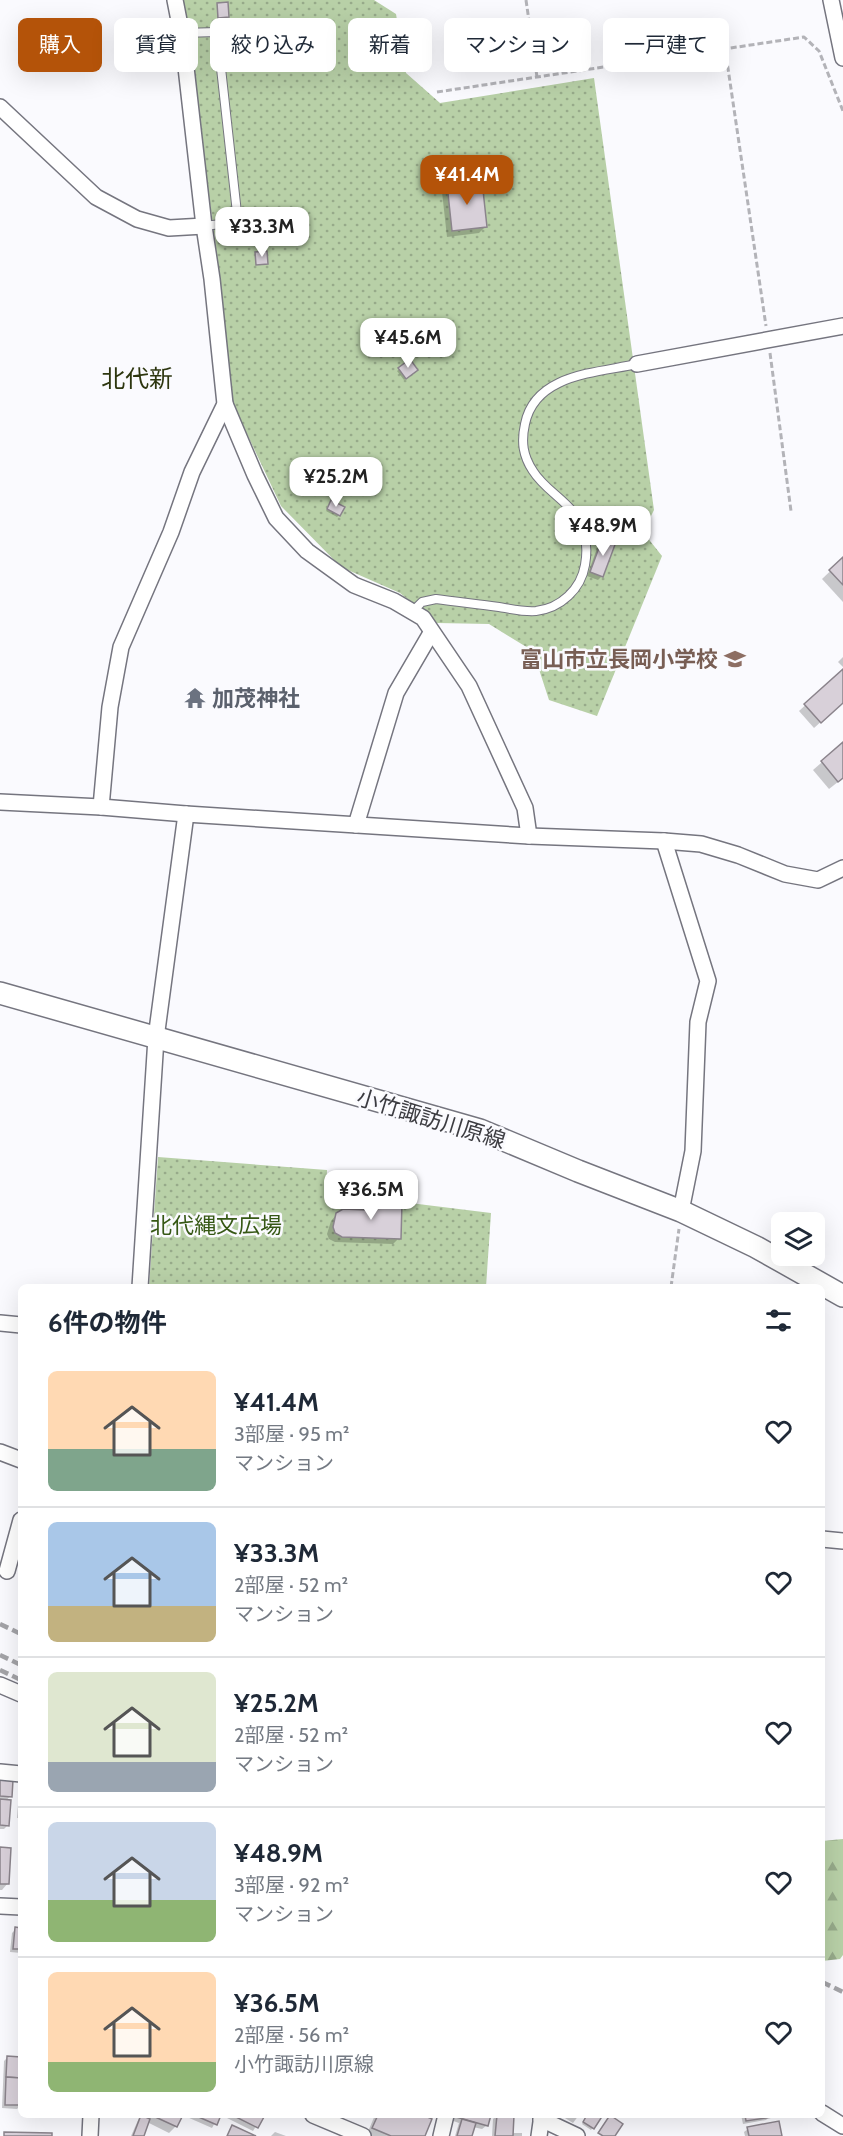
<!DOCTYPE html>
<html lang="ja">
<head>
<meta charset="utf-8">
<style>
  :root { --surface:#fff; --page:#f2f2f3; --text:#1f2937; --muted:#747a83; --line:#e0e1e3; --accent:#b45309 }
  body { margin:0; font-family:Cabin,"Noto Sans JP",sans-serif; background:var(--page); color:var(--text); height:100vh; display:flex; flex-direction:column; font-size:22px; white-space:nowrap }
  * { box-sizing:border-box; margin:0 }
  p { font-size:20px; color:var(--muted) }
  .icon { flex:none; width:33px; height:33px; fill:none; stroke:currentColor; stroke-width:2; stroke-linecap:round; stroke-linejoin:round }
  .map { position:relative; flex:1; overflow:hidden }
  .sheet { position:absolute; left:18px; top:1284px; width:807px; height:834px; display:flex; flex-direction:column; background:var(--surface); border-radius:9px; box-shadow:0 6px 24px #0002 }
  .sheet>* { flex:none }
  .hud { position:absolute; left:18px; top:18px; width:807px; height:54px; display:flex; gap:12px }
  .buttons { position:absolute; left:771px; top:1212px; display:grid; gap:12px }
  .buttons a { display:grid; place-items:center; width:54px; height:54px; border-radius:9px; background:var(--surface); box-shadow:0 6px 24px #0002; font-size:30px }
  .price { position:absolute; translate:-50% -51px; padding:0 14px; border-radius:12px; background:#fff; color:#222; font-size:20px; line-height:39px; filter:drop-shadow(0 2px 3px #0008) }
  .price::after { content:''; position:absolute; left:50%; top:36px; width:18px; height:14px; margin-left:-9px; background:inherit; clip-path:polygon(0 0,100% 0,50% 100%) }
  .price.active { background:var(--accent); color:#fff }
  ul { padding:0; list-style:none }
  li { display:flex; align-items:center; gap:18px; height:150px; padding:0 30px }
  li+li { border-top:2px solid var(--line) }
  li span { display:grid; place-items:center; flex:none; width:168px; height:120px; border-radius:9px; color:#555 }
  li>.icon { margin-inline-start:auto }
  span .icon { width:72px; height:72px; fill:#fffc; stroke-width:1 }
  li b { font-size:26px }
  h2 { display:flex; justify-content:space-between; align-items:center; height:72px; padding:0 30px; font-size:26px }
  .pill { padding:0 21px; border-radius:9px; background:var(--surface); box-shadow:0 6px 24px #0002; font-size:21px; line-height:54px }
  .pill.active { background:var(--accent); color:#fff }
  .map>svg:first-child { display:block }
  .forest { fill:url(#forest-firs) }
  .park { fill:url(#park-dots) }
  .shadow { fill:#0003 }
  .building { fill:#d8d0d9; stroke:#8b848c; stroke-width:1.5 }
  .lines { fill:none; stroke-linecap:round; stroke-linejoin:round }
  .service-casing { stroke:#75757f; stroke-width:10 }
  .minor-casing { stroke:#75757f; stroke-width:18 }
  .secondary-casing { stroke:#75757f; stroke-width:24 }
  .path { stroke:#b3b3b8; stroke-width:3; stroke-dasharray:6 3; stroke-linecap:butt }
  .service { stroke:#fff; stroke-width:8 }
  .minor { stroke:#fff; stroke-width:15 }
  .secondary { stroke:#fff; stroke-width:21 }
  .rail { stroke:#a3a3a7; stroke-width:4.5; stroke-dasharray:9 4.5; stroke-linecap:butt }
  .labels { text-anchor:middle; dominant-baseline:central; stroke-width:5; stroke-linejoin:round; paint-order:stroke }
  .education-label { font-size:22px; font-weight:bold; fill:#785e54; stroke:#fafafe; text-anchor:end }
  .worship-label { font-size:22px; font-weight:bold; fill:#5b616d; stroke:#fafafe; text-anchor:start }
  .street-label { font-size:22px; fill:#3c3c41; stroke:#fafafe }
  .park-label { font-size:22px; fill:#365815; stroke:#fafafe }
  .neighbourhood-label { font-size:24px; fill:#2d360f; stroke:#fafafe }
</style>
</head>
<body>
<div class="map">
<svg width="843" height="2136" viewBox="0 0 843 2136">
  <defs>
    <pattern id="forest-firs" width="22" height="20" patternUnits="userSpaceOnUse" patternTransform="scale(1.5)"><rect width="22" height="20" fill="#b8d0a7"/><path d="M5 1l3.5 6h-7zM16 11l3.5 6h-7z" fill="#97aa8a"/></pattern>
    <pattern id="park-dots" width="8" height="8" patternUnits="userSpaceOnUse" patternTransform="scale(1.5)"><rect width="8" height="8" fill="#b8d0a7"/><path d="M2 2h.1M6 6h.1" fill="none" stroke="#97aa8a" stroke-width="1.8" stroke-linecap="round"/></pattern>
  </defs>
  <rect width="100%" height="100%" fill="#fafafe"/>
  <polygon class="forest" points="843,1839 843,1955 840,1959 822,1961 822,1841"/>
  <g class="park">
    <polygon points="181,0 374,0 396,14 406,73 440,103 594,78 654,510 643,532 662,556 597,716 549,700 533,651 489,624 437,623 400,593 341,567 281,506 232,402 215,239"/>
    <polygon points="158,1157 327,1170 326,1195 373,1196 377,1174 415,1184 410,1203 491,1213 486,1287 149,1287"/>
  </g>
  <g class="shadow">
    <polygon points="217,4 228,17 226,18 217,19"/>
    <polygon points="448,186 485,227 479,233 447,237 442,192"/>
    <polygon points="410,361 416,370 404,380 397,371"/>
    <polygon points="330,504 339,515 337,517 326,511"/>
    <polygon points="603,539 602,576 598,580 587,576 599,543"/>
    <polygon points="843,559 843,602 822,579"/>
    <polygon points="843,657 843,667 838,662"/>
    <polygon points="843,671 843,702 814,728 799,711"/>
    <polygon points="843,744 843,778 829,789 813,770"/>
    <polygon points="368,1202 399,1238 393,1244 335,1242 329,1239 327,1234 331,1221 337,1214 362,1211"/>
    <polygon points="0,1781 11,1796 5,1801 8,1825 4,1829 0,1829"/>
    <polygon points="21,1788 21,1818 17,1818 19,1791"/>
    <polygon points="0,1849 8,1883 2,1890 0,1890"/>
    <polygon points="16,1929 21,1929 21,1953 10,1952 12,1933"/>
    <polygon points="8,2057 21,2058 21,2105 17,2109 2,2108 4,2061"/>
    <polygon points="99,2115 112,2115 111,2117 99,2117"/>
    <polygon points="181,2115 175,2127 169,2133 147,2122 142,2136 131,2136 139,2118 134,2115"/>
    <polygon points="188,2115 219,2115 212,2128 187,2117"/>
    <polygon points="228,2115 263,2115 253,2131 227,2118"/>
    <polygon points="375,2115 419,2115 423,2136 371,2136 367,2134"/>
    <polygon points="446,2115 489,2115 486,2126 482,2129 473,2127 470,2136 455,2136 459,2123 445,2118"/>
    <polygon points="497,2115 511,2135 514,2133 522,2133 522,2136 492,2136 493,2119"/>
    <polygon points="560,2115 579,2115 573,2123"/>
    <polygon points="588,2115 601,2115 591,2130 582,2124"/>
    <polygon points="741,2115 770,2115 770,2116 766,2120 743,2124"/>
    <polygon points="748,2129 781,2136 745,2136 744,2132"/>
    <polygon points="275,2132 286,2136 271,2136"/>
  </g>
  <g class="building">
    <polygon points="228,2 229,17 218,18 217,3"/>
    <polygon points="482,181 487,227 452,231 447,184"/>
    <polygon points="267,251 268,264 256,265 255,252"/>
    <polygon points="410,359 418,370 406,379 398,368"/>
    <polygon points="331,500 345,507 340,516 327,509"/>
    <polygon points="603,537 616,542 603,577 590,572"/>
    <polygon points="843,557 843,585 829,570"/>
    <polygon points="843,669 843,703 821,723 804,704"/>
    <polygon points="843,742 843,778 838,782 821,761"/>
    <polygon points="368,1201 402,1202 401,1239 342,1237 335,1233 333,1227 336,1213 343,1209 367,1210"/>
    <polygon points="0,1779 13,1780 12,1797 0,1796"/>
    <polygon points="0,1799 11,1800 9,1826 0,1825"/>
    <polygon points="0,1847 11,1848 9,1884 0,1884"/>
    <polygon points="15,1927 21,1928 21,1949 13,1949"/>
    <polygon points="7,2056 21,2057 21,2078 6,2077"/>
    <polygon points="6,2077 21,2078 21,2105 5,2105"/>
    <polygon points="141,2115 150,2119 144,2136 133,2136"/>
    <polygon points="151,2115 183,2115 177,2127"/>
    <polygon points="194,2115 221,2115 217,2125"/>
    <polygon points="232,2115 265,2115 258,2128"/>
    <polygon points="378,2115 423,2115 432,2119 425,2136 391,2136 372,2128"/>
    <polygon points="449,2115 491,2115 488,2126"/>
    <polygon points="497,2115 514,2115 513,2136 495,2136"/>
    <polygon points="587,2115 603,2115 594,2129 583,2122"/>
    <polygon points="610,2115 623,2124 615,2136 603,2136 598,2133"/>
    <polygon points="745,2115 772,2115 772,2117 746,2121"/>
    <polygon points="462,2119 476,2123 472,2136 457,2136"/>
    <polygon points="779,2121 782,2136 749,2136 747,2127"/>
    <polygon points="232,2125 256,2136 227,2136"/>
    <polygon points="4,2132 52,2133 52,2136 4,2136"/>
  </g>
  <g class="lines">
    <defs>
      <g id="service">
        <polyline points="182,33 217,32 238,222 204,226"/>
        <path d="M412,612L422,602L436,599C457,602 478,604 499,607C511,609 524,612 536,611C561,608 581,589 585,565C588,548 586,531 577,517C566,500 544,489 533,471C523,456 521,442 525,424C535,374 596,373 637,364"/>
      </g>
      <g id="minor">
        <polyline points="831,0 843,58"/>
        <polyline points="0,107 96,197 137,219 169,228 204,226"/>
        <polyline points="637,364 843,326"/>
        <polyline points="225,404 255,475 276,518 307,551 354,585 394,601 423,618 469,686 525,808 529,836"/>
        <polyline points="0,802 101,807 186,814 529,836 664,841 701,844 738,855 785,874 818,880 843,868"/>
        <polyline points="101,807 110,707 121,647 171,532 192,472 225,404 212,279 204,226 183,41 175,0"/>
        <polyline points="356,825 396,693 431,633"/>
        <polyline points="664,841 708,981 698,1022 693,1151 681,1211"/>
        <polyline points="140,1287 156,1038 186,814"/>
        <polyline points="0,1323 21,1325"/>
        <polyline points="0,1452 21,1460"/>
        <polyline points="822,1539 843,1541"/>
        <polyline points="7,1571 21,1520"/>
        <polyline points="0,1685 21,1694"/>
        <polyline points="0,1772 21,1774"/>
        <polyline points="0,1906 21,1907"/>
        <polyline points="822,2113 843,2126"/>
        <polyline points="313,2115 363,2136"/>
        <polyline points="541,2119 577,2136"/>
        <polyline points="90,2136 91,2115"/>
        <polyline points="441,2136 446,2115"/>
        <polyline points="539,2136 542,2115"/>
      </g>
      <polyline id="secondary" points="0,993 480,1130 578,1171 681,1211 756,1247 843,1296"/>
    </defs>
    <use href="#service" class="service-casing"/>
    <use href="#minor" class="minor-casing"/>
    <use href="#secondary" class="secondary-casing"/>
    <g class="path">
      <polyline points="526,0 537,77"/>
      <polyline points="725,48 766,326"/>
      <polyline points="437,92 804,37 819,51 843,111"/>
      <polyline points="770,353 791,511"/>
      <polyline points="671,1287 679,1229"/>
    </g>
    <use href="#service" class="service"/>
    <use href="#minor" class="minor"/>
    <use href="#secondary" class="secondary"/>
    <g class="rail">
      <polyline points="0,1624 21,1634"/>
      <polyline points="0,1655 21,1665"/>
      <polyline points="0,1670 21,1680"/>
      <polyline points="822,1982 843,1992"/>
    </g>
  </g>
  <defs>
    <symbol id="school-bare" viewBox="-9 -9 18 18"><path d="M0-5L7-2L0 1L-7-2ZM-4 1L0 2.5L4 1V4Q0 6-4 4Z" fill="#8d6e63" stroke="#fafafe" stroke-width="2.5" paint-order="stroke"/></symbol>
    <symbol id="temple-bare" viewBox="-9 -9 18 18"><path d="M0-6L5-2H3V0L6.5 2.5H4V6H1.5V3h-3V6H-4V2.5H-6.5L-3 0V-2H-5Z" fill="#6b7280" stroke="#fafafe" stroke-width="2.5" paint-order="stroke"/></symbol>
  </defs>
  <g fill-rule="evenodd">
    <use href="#school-bare" x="720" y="644" width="30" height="30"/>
    <use href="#temple-bare" x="180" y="683" width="30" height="30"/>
  </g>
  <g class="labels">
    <g class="education-label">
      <text x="718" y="659">富山市立長岡小学校</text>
    </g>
    <g class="worship-label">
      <text x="212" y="698">加茂神社</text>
    </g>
    <g class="street-label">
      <text transform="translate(431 1119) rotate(17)">小竹諏訪川原線</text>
    </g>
    <g class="park-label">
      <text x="216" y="1225">北代縄文広場</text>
    </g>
    <g class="neighbourhood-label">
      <text x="137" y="378">北代新</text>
    </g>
  </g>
</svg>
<div class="buttons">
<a><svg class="icon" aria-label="layers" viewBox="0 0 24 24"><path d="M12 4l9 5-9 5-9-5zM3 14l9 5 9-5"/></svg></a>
</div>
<b class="price active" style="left:467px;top:206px">¥41.4M</b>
<b class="price" style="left:262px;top:258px">¥33.3M</b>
<b class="price" style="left:408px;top:369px">¥45.6M</b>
<b class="price" style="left:336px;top:508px">¥25.2M</b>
<b class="price" style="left:603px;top:557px">¥48.9M</b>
<b class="price" style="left:371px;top:1221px">¥36.5M</b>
<div class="hud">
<a class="pill active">購入</a>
<a class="pill">賃貸</a>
<a class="pill">絞り込み</a>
<a class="pill">新着</a>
<a class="pill">マンション</a>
<a class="pill">一戸建て</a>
</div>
<section class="sheet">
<h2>6件の物件<svg class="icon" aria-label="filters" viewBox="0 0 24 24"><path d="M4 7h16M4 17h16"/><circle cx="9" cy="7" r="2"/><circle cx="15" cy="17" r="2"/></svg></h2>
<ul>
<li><span style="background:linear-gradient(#ffd9b3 65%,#7fa58c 0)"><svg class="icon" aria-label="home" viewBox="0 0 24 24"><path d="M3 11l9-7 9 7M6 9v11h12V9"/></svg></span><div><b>¥41.4M</b><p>3部屋 · 95 m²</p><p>マンション</p></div><svg class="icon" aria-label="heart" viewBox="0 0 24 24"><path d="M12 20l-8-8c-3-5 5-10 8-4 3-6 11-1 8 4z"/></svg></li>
<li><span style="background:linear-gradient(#a9c7e8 70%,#c2b280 0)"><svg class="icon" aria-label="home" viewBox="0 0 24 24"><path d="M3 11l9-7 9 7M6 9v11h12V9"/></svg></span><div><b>¥33.3M</b><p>2部屋 · 52 m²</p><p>マンション</p></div><svg class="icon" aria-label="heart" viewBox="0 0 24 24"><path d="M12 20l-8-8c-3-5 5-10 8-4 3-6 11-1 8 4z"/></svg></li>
<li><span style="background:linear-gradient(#dfe7d0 75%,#9aa5b1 0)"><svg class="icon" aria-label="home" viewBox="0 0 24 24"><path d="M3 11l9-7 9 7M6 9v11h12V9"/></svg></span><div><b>¥25.2M</b><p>2部屋 · 52 m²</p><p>マンション</p></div><svg class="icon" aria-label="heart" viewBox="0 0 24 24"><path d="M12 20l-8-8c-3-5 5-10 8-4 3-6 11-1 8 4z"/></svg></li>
<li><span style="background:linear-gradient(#c9d6e8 65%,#8fb573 0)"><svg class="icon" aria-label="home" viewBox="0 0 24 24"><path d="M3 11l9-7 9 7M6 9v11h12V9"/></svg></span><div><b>¥48.9M</b><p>3部屋 · 92 m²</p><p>マンション</p></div><svg class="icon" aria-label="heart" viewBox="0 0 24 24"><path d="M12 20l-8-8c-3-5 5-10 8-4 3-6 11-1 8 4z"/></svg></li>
<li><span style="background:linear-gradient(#ffd9b3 75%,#8fb573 0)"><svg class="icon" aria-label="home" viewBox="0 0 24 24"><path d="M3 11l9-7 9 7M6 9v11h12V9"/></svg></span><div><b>¥36.5M</b><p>2部屋 · 56 m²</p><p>小竹諏訪川原線</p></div><svg class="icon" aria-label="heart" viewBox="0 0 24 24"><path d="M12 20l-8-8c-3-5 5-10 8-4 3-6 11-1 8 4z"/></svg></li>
</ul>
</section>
</div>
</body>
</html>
